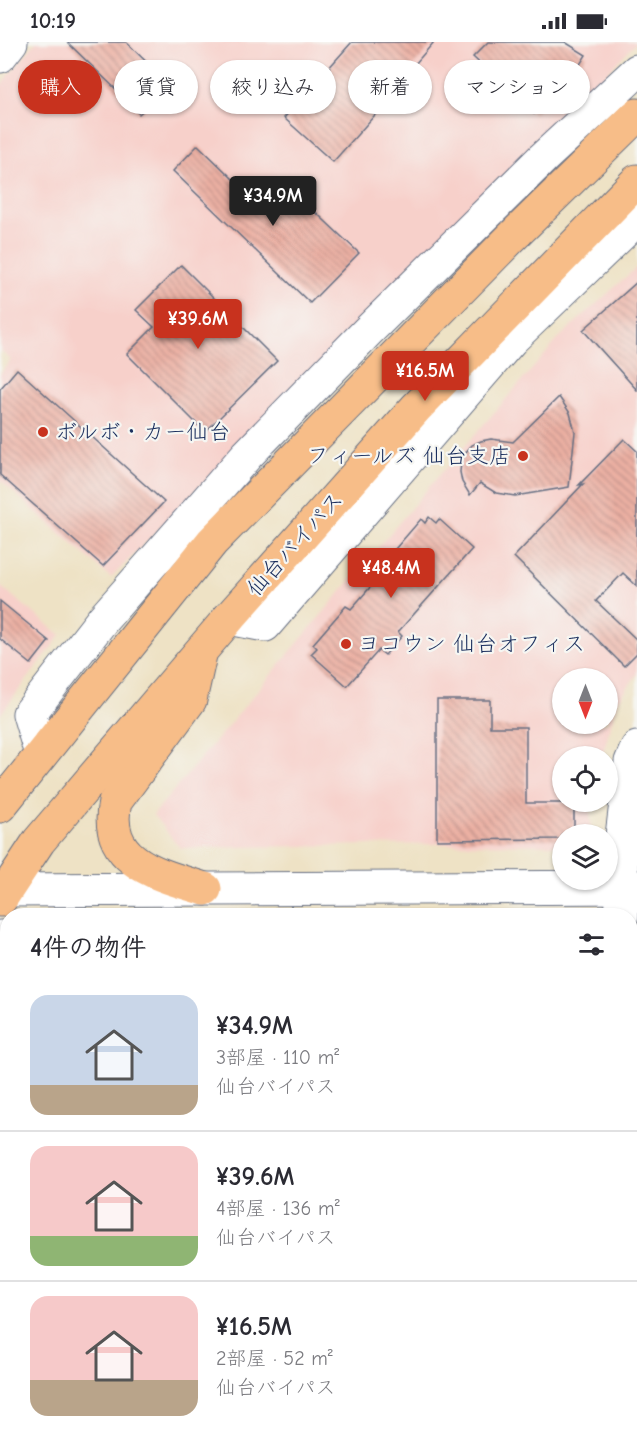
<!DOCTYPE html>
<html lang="ja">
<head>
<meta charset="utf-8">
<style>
  :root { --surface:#fff; --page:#f2f2f3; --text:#2b2b33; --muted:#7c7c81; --line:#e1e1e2; --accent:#c8321e }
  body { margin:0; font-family:"Comic Neue","Klee One",sans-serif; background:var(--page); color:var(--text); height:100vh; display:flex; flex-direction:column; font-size:22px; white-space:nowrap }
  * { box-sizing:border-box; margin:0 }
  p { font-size:20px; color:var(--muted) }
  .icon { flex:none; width:33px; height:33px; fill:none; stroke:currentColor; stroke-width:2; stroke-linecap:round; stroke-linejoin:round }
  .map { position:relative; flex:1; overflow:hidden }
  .details { position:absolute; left:0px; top:866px; width:638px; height:536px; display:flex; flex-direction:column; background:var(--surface); border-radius:24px 24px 0 0; box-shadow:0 2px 4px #0004 }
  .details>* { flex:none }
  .hud { position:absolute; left:18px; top:18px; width:602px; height:54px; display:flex; gap:12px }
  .needle { width:39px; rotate:180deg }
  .fabs { position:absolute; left:552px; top:626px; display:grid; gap:12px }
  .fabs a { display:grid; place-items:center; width:66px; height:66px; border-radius:50%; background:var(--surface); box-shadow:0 2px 4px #0004; font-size:30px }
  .price { position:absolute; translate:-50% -51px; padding:0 14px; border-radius:6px; background:var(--accent); color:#fff; font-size:20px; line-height:39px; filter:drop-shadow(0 2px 3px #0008) }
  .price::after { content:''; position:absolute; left:50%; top:36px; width:18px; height:14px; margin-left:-9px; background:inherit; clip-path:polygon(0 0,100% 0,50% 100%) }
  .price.current { background:#222; color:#fff }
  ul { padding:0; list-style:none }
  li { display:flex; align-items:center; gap:18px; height:150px; padding:0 30px }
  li+li { border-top:2px solid var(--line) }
  li span { display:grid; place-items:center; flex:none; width:168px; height:120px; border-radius:18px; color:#555 }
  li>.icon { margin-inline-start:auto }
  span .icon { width:72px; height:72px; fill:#fffc; stroke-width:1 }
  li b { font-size:26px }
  h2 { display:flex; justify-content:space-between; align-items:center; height:72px; padding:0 30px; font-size:26px }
  .tag { padding:0 21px; border-radius:27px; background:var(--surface); box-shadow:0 2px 4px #0004; font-size:21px; line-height:54px }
  .tag.current { background:var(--accent); color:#fff }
  .status { display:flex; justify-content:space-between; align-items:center; height:42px; padding:0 30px; background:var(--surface); direction:ltr }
  .status svg { height:16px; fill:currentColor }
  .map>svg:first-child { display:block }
  .built { fill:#f7d0ca; fill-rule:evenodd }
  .building { fill:url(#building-back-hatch) }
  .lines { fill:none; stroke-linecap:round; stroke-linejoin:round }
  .minor-casing { stroke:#656e82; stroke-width:35 }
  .highway-casing { stroke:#656e82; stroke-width:35 }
  .minor { stroke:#fff; stroke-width:33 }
  .highway { stroke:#f7bd88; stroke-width:33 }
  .poi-dot { fill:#c8321e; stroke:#f6f6f2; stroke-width:2 }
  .labels { text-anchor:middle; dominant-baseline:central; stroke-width:4.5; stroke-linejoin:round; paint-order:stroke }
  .poi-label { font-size:22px; fill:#1b2f5e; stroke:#f6f6f2; text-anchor:start }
  .street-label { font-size:22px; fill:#1b2f5e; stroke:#f6f6f2 }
</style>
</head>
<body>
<div class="status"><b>10:19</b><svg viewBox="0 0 49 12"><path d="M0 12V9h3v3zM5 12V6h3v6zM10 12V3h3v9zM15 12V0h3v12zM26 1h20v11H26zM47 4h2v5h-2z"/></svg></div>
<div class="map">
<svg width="637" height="1400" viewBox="0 0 637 1400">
  <defs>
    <pattern id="building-back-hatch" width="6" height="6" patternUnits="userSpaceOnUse" patternTransform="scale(1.5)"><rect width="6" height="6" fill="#ecb0a3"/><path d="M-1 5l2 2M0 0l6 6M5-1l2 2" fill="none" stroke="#be9088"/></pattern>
  </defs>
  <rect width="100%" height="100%" fill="#f6f6f2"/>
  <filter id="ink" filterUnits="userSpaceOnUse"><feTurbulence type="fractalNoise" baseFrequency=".0167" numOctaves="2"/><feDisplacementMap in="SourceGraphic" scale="12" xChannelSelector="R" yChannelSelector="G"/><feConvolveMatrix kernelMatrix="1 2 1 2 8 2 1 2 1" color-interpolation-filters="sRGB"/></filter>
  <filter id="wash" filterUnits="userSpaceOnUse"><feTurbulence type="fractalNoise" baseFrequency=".008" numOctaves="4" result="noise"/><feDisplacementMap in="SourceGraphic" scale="24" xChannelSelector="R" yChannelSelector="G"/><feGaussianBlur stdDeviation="1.35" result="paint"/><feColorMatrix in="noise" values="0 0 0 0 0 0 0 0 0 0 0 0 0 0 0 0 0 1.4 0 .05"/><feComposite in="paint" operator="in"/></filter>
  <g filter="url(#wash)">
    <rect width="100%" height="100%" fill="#eee2c5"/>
    <g class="built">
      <polygon points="36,0 637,0 111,536 0,438 0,332 11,318 0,308 0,44"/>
      <path d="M637,225V632L617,661L602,714H562V759H590L591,786L586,792H562V803L436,802L180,806L153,773L429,445L562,293ZM562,636H608V681H562Z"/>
      <polygon points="0,544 61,593 0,673"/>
      <polygon points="630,935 637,935 637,1400 0,1400 0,1007 7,995 8,1394 630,1394"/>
    </g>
    <g id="blocks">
      <g class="building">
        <polygon points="67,0 126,0 171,44 139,72 123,54"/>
        <polygon points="352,0 434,0 396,44 399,46 333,120 284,76"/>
        <polygon points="488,0 565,0 586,13 572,35 570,33 534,72 473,15"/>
        <polygon points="198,103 267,170 290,146 359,211 310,261 173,129"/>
        <polygon points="181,223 277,319 205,390 127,312 154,285 136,268"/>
        <polygon points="637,240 637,348 583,288"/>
        <polygon points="17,327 164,460 103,524 0,433 0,347"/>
        <polygon points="559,355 570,371 575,390 569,445 515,454 496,451 480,441 470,453 462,440 460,430 461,420 465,411 472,403 481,399 491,397 513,400"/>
        <polygon points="624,397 637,409 637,544 623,531 596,559 637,598 637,611 624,624 514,515 583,442 579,443"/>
        <polygon points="429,475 436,481 439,477 472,507 398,590 402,594 385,613 379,608 347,644 311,612 317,606 313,602 346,564 351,567 381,533 376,529 421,477 425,481"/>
        <polygon points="0,559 49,599 31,622 0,597"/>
        <polygon points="437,658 490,658 490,685 526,685 526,761 574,761 574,792 562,792 562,797 437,798"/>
      </g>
    </g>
  </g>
  <g filter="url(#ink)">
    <use href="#blocks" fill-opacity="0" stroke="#656e82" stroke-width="1.5"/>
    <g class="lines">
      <defs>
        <g id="minor">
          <polyline points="0,14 11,0"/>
          <polyline points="229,576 265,583 511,298 637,177"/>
          <polyline points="41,712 29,672 103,577 247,413 368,289 543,116 637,29"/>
          <polyline points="0,848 637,845"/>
          <polyline points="622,873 621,802 631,720 637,706"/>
          <polyline points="0,895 8,895"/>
          <polyline points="630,900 637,900"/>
          <polyline points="630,1176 637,1176"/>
          <polyline points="0,1198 8,1193"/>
        </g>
        <g id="highway">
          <path d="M200,613L190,658L115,760C102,821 160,833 205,847"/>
          <polyline points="0,764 212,500 510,197 637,73"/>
          <polyline points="0,858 39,799 229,576 416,366 637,139"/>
        </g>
      </defs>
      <use href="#minor" class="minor-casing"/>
      <use href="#highway" class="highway-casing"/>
      <use href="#minor" class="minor"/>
      <use href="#highway" class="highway"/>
    </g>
  </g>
  <g class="poi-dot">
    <circle cx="43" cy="390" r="6"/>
    <circle cx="523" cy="414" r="6"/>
    <circle cx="346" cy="602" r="6"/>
  </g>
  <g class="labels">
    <g class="poi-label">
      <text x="55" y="390">ボルボ・カー仙台</text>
      <text x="511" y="414" text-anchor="end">フィールズ 仙台支店</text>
      <text x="358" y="602">ヨコウン 仙台オフィス</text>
    </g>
    <g class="street-label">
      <text transform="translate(295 502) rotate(-48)">仙台バイパス</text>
    </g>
  </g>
</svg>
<div class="fabs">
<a><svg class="needle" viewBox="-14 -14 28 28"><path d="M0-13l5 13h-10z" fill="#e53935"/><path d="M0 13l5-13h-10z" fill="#7c7c81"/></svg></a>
<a><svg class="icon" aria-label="locate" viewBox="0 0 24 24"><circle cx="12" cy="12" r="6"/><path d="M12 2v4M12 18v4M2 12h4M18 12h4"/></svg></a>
<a><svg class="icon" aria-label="layers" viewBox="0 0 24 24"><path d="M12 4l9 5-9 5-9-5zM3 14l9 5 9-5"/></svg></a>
</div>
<b class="price current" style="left:273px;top:185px">¥34.9M</b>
<b class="price" style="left:198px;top:308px">¥39.6M</b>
<b class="price" style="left:425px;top:360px">¥16.5M</b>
<b class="price" style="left:391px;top:557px">¥48.4M</b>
<div class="hud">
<a class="tag current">購入</a>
<a class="tag">賃貸</a>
<a class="tag">絞り込み</a>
<a class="tag">新着</a>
<a class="tag">マンション</a>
</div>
<section class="details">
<h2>4件の物件<svg class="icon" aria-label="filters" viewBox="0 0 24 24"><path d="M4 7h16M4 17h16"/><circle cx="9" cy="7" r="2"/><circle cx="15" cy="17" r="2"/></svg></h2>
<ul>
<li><span style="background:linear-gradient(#c9d6e8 75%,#b9a48a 0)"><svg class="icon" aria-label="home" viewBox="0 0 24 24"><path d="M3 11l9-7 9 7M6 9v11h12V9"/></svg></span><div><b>¥34.9M</b><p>3部屋 · 110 m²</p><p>仙台バイパス</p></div></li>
<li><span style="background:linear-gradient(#f6c9c9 75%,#8fb573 0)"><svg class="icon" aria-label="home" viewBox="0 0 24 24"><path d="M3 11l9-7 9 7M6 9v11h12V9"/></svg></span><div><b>¥39.6M</b><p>4部屋 · 136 m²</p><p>仙台バイパス</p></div></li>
<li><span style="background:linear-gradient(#f6c9c9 70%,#b9a48a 0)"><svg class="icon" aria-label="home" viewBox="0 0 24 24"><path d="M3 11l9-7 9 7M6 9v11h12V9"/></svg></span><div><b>¥16.5M</b><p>2部屋 · 52 m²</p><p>仙台バイパス</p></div></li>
</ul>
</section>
</div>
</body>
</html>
